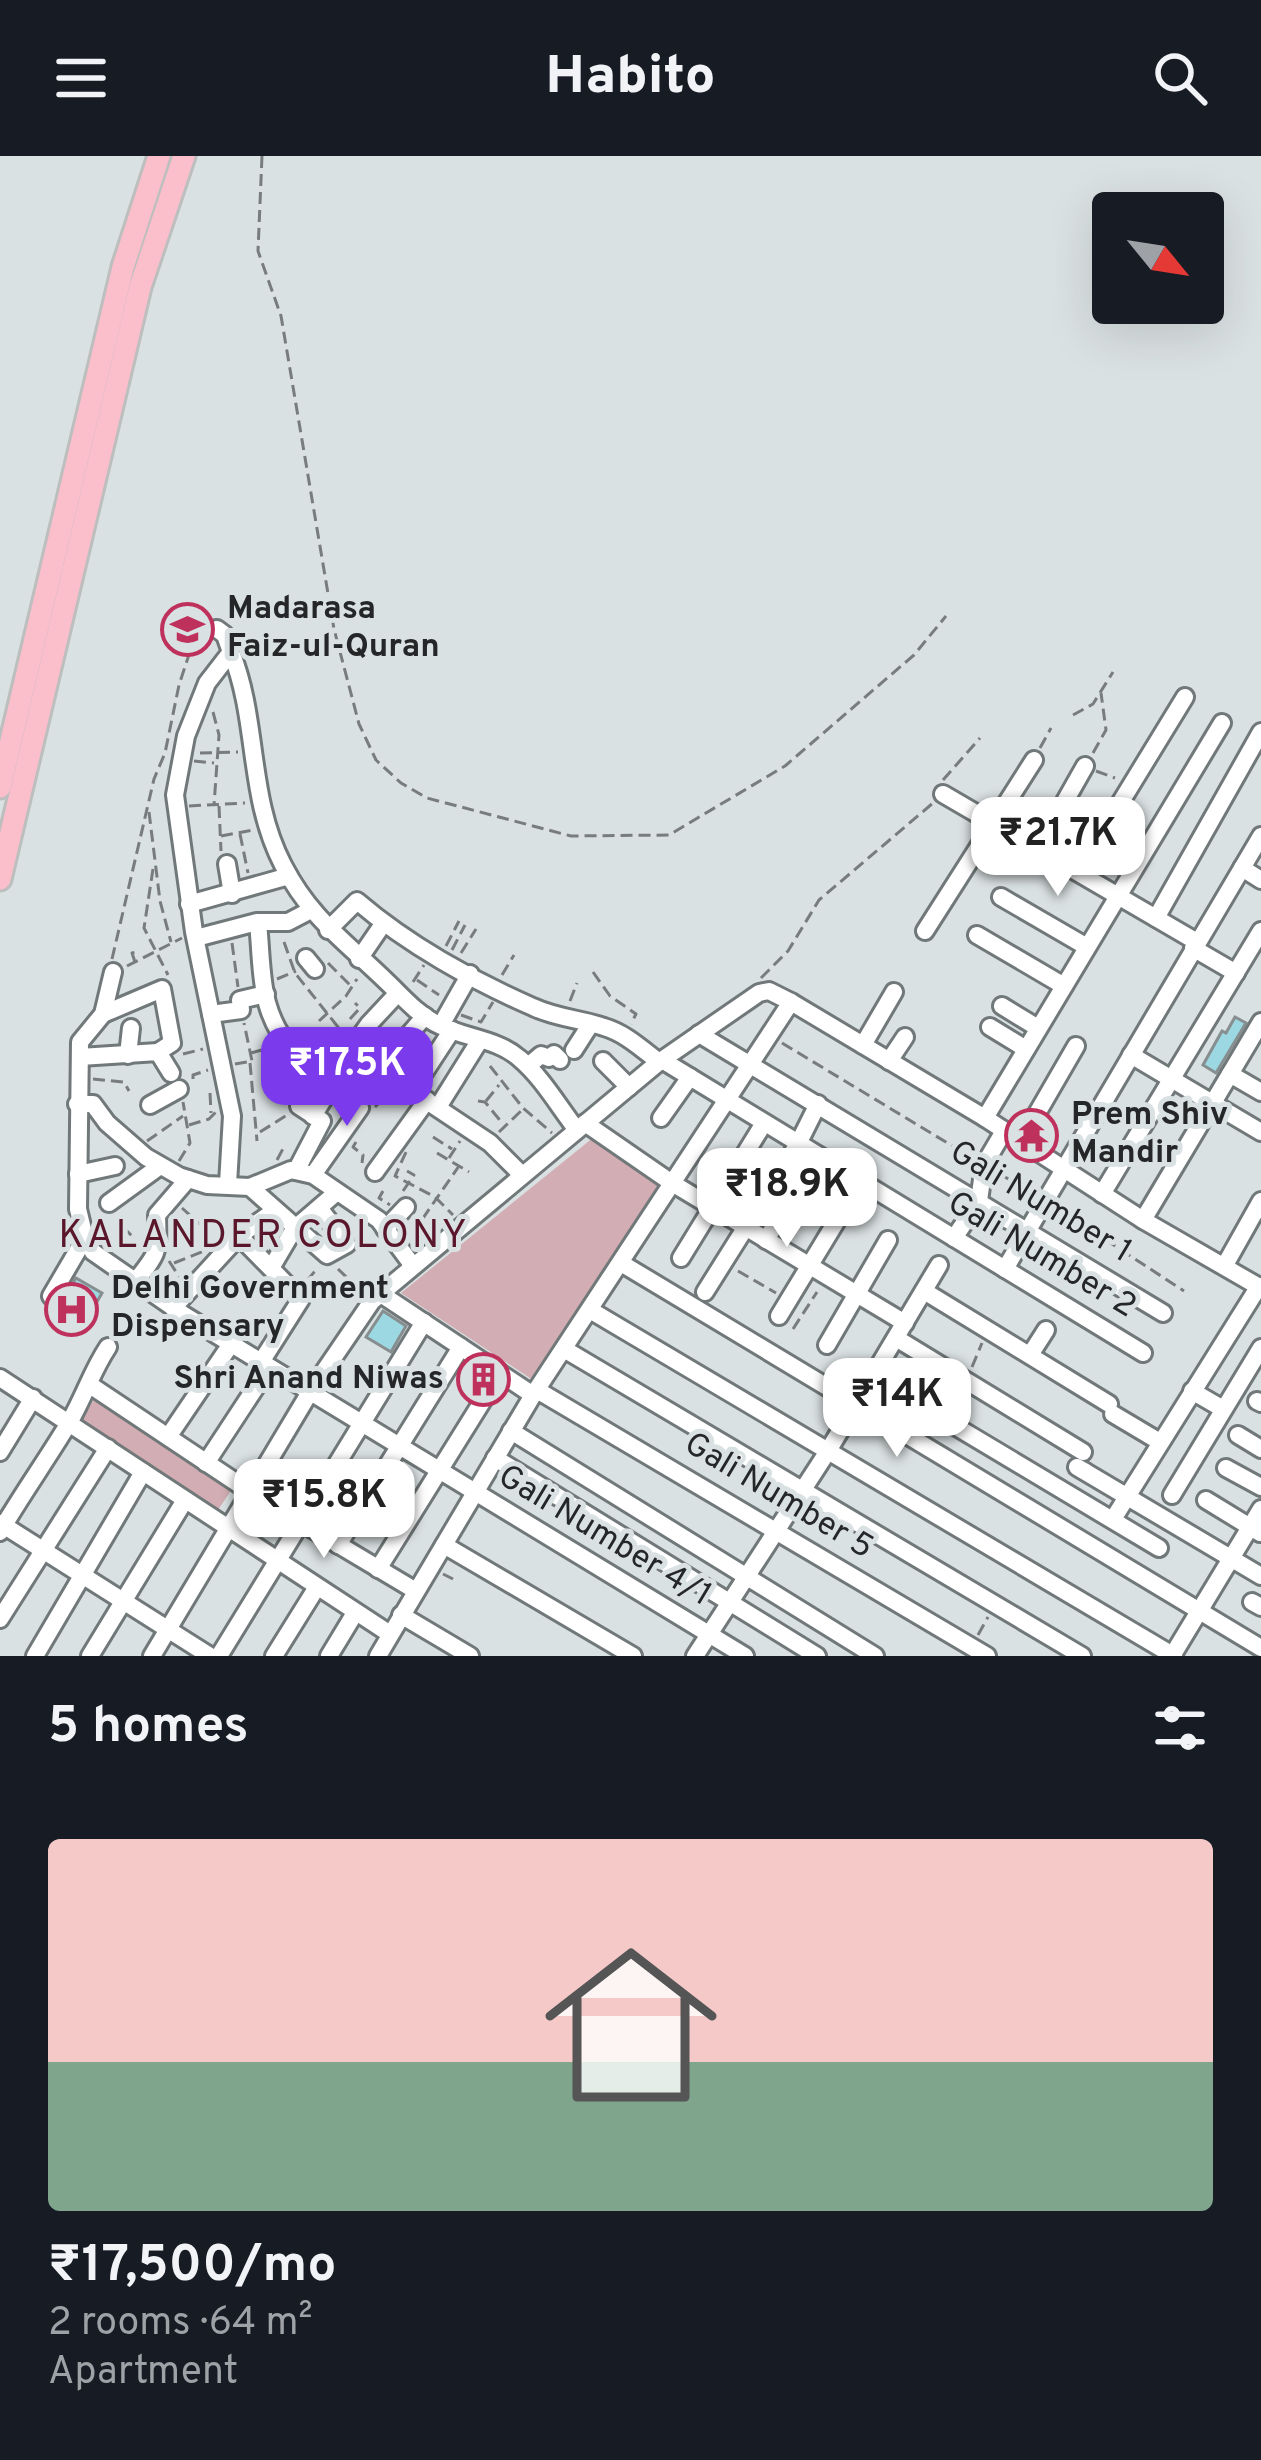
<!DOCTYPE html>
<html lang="en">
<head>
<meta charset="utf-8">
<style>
  :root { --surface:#171b24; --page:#242831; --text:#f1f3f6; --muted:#9ea1a6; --line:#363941; --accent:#7c3aed }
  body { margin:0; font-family:Overpass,sans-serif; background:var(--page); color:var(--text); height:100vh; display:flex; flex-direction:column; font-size:45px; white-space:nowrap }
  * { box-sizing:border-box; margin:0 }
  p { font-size:39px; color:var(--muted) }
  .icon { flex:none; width:66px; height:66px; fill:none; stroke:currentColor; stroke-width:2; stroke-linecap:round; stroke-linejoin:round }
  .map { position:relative; height:1500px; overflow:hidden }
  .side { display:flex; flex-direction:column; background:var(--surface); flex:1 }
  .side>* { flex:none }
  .needle { width:78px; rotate:120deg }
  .fabs { position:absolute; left:1092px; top:36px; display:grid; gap:24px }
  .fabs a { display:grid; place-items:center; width:132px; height:132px; border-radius:12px; background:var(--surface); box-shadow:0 12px 48px #0002; font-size:60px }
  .price { position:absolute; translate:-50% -102px; padding:0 27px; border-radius:24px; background:#fff; color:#222; font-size:39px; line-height:78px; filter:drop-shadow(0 3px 6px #0008) }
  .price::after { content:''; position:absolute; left:50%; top:72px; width:36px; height:27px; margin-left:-18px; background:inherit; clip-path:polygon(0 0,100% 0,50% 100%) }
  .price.active { background:var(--accent); color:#fff }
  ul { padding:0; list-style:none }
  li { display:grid; align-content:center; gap:24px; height:636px; padding:0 48px }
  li+li { border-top:3px solid var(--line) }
  li span { display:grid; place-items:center; height:372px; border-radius:12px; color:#555 }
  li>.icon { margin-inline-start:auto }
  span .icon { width:216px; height:216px; fill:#fffc; stroke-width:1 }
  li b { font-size:51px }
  h2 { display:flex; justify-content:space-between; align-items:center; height:144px; padding:0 48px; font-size:51px }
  header { display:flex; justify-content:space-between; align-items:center; height:156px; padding:0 48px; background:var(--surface); font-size:54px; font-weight:800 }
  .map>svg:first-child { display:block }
  .green { fill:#d2adb3 }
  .building { fill:#9cd8e1; stroke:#878e90; stroke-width:3 }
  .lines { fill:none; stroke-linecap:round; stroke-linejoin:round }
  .minor-casing { stroke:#717879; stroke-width:22 }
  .major-casing { stroke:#bdbebe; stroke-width:27 }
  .path { stroke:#787c7d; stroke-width:3; stroke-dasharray:12 6; stroke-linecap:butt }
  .minor { stroke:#fff; stroke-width:16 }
  .major { stroke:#fbbecb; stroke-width:21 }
  .labels { text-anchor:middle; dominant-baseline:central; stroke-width:10; stroke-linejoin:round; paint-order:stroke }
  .poi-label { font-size:33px; font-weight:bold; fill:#242627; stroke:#dae1e2; text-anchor:start }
  .street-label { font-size:33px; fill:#242627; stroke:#dae1e2 }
  .quarter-label { font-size:39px; letter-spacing:3px; fill:#5a162a; stroke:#dae1e2 }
</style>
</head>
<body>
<header><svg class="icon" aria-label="menu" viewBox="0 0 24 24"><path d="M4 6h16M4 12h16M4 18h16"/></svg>Habito<svg class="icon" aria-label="search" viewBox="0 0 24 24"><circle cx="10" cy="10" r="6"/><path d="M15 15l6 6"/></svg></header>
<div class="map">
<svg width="1261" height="1500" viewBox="0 0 1261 1500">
  <rect width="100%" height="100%" fill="#dae1e2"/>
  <g class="green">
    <polygon points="594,981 664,1033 536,1226 401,1137"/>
    <polygon points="95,1242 232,1333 216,1357 81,1265"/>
  </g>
  <g class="building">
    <polygon points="1235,861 1246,867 1216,917 1203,909 1222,875 1226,877"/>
    <polygon points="76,1122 102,1137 79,1177 51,1161"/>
    <polygon points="383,1155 406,1170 391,1196 366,1181"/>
  </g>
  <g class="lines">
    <defs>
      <g id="minor">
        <polyline points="217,473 225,479 231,496 207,527 186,580 175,639 194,776 232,960 228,1028"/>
        <path d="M231,496C259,565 247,640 283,709C310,762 346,786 386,825C402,840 415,856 435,867C462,882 496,882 519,902C542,921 559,951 577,974"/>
        <polyline points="943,638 1197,786"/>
        <polyline points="1038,693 1085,610"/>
        <polyline points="227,708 232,738"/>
        <polyline points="1242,712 1261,724"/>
        <polyline points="1078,716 1185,541"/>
        <polyline points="1001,741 1087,791"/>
        <polyline points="189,748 289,720"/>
        <polyline points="1156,762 1261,576"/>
        <path d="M258,767C263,816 258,855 293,895"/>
        <path d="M328,774L357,745C407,788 473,825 533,851C556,862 581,863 604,871C625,877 642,893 659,906"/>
        <polyline points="925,775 1034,604"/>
        <polyline points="977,779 1064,830"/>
        <polyline points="196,782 257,766 288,766 311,754"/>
        <polyline points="1193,792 1236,817"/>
        <polyline points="306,802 315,813"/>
        <polyline points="359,803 383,768"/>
        <polyline points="113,816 103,858 80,886 78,1053 85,1082 93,1096 184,1159 745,1500"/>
        <polyline points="1002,850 1038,872"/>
        <polyline points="103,858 162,833 172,887 158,896"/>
        <polyline points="211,858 241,854 240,844 266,838"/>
        <polyline points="441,869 470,818"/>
        <polyline points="990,871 1026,893"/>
        <polyline points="452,874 412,935 490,987 522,1019"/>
        <polyline points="699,878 1163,1157"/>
        <polyline points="863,889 894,836"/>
        <polyline points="574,894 590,869"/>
        <polyline points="128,899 131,872"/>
        <polyline points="1131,899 1261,976"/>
        <polyline points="80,901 158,896 171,917"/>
        <polyline points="662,904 1143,1197"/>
        <polyline points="603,905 629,931"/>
        <polyline points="889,905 905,881"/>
        <polyline points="528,910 541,899 549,902 554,898 560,904"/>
        <polyline points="1230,918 1261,936"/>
        <polyline points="77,948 93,948 107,967 146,1001 179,1020 207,1029 250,1031 327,1099 347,1088 319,1052"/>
        <polyline points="150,949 179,933"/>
        <polyline points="438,951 480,884"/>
        <polyline points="313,960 328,936"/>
        <polyline points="661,962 690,921"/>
        <polyline points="985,962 1222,567"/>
        <polyline points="585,967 672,1027 905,1167"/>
        <polyline points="1021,985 1076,890"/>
        <polyline points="296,1015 322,965 299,950 319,920 340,908 369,868 397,838"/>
        <polyline points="375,1016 427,944"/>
        <polyline points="78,1018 115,1010"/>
        <polyline points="313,1019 360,952 354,942 425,860"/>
        <polyline points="250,1031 291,1014 313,1019 379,1064 413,1110"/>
        <polyline points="1102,1038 1261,775"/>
        <polyline points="109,1047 160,1010"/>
        <polyline points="1143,1064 1261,866"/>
        <polyline points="385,1073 406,1051"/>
        <polyline points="239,1080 301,1143 261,1206"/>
        <polyline points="954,1082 979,1045 984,1009 1004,975"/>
        <polyline points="766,1084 817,999"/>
        <polyline points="681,1102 764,967"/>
        <polyline points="621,1107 1261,1492"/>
        <polyline points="1225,1109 1261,1045"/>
        <polyline points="271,1112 294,1073 337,1036"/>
        <polyline points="1005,1113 1261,680"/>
        <path d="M134,1127C160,1095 158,1097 157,1059L188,1023"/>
        <polyline points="924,1135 1109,1248"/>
        <polyline points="705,1136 798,988 818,948"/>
        <polyline points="381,1138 533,1239"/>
        <polyline points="51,1140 85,1082"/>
        <polyline points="173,1152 239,1080 274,1055"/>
        <polyline points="590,1154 1174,1500"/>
        <polyline points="779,1160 842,1056"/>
        <polyline points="896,1182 1083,1296"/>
        <polyline points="827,1189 888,1084"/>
        <polyline points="564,1193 1082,1500"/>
        <polyline points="1030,1199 1046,1174"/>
        <polyline points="873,1221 1159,1392"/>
        <polyline points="0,1222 390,1478"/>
        <polyline points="90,1229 252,1337 416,1435"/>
        <polyline points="537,1234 987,1500"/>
        <polyline points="1192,1235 1223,1253"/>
        <polyline points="1257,1245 1261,1247"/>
        <polyline points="1113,1258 1160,1286"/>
        <polyline points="511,1275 875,1500"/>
        <polyline points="1238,1279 1261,1293"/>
        <polyline points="168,1281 231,1188"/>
        <polyline points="0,1296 33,1242"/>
        <polyline points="495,1302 817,1500"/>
        <polyline points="206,1307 269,1211"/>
        <polyline points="1226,1312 1261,1331"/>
        <polyline points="1086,1316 1077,1311 1261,1420"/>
        <polyline points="1172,1339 1261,1192"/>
        <polyline points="1206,1344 1260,1377"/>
        <polyline points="1115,1360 1259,1130"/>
        <polyline points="0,1367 210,1500"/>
        <path d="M0,1376C22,1338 48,1302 70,1265C85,1239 92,1215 108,1191"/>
        <polyline points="338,1389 461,1191"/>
        <polyline points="444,1389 633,1500"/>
        <polyline points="378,1413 500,1217"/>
        <polyline points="1252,1446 1261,1451"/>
        <polyline points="401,1459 470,1500"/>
        <polyline points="0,1463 108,1292"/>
        <polyline points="35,1500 143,1316"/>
        <polyline points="90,1500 185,1344"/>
        <polyline points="152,1500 310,1236 372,1145 659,906 759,837 769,835 791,846 985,962 1143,1064 1261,1132"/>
        <polyline points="219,1500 424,1166"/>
        <polyline points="274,1500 317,1431"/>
        <polyline points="329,1500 355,1457"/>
        <polyline points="378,1500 533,1239 791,846"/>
        <polyline points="695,1500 828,1295 939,1109"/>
        <polyline points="1172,1500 1261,1353"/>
      </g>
      <g id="major">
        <polyline points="0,631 123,111 159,0"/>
        <polyline points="0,723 140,131 184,0"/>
      </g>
    </defs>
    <use href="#minor" class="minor-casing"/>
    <use href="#major" class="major-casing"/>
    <g class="path">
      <polyline points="262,0 258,95 281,160 334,473 359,568 376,604 401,627 427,642 571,680 669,679 785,610 914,499 946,460"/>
      <polyline points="213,556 219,579 214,649"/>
      <polyline points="1073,559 1093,548 1113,516"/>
      <polyline points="1040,592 1051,572"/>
      <polyline points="200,597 238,596"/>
      <polyline points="1093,597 1106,574 1101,537"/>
      <polyline points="194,605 214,607"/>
      <polyline points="1096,615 1115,622"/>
      <polyline points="943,624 980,582"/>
      <polyline points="189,650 245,647"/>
      <polyline points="219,650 221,695"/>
      <polyline points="149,656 160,745 171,786"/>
      <polyline points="240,678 248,717"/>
      <polyline points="221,680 253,674"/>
      <polyline points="153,713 144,772 168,819"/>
      <polyline points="284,786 295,817 338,871 315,903"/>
      <polyline points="232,787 238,831"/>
      <polyline points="446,790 459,765"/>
      <polyline points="452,794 465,769"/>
      <polyline points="461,797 476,773"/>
      <polyline points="112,803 154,623 165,597 179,529 199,468 202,469"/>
      <polyline points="135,806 132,797 136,796"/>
      <polyline points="328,807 352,831"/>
      <polyline points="127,810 182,782"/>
      <polyline points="593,816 610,840 636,858 631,868"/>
      <polyline points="502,819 514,799"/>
      <polyline points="761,822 788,795 819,744 933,647"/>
      <polyline points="277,823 296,815"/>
      <polyline points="417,824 439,839"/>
      <polyline points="413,826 424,809"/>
      <polyline points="570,845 577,827"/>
      <polyline points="461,859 481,866 493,846"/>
      <polyline points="350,863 360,852 355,847"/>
      <polyline points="319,865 346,840 357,823"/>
      <polyline points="782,887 969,1000"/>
      <polyline points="305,890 309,886 323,897"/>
      <polyline points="251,897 269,892 292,931"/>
      <polyline points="183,898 203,893"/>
      <polyline points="250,907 257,985"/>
      <polyline points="235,908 252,905 244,867"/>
      <polyline points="490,910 523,952 552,977"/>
      <polyline points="93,923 124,926 129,935"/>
      <polyline points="193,923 193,919 208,914"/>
      <polyline points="274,928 271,920 278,916"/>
      <polyline points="210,937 211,957"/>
      <polyline points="478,945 485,946 503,968"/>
      <polyline points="486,945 499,929"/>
      <polyline points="375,951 395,931"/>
      <polyline points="189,969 209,963 216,956"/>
      <polyline points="260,976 287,959"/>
      <polyline points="499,976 522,954"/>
      <polyline points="433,981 452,993"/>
      <polyline points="147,985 183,960"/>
      <polyline points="356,986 353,991 363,999 362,1007"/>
      <polyline points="406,996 395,1020 435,1041 453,1059"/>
      <polyline points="437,997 469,1016"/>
      <polyline points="449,1002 460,985"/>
      <polyline points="277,1004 285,989"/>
      <polyline points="179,1005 190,987 183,946"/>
      <polyline points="998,1017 1031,1036"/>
      <polyline points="383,1035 379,1042 390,1049"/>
      <polyline points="403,1035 414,1019 407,1015"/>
      <polyline points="182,1052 202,1070 210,1092"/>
      <polyline points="1060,1054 1184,1135"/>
      <polyline points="431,1077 421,1065 459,1010"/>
      <polyline points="110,1092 127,1075 135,1083"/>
      <polyline points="169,1105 180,1122"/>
      <polyline points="174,1107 204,1095"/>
      <polyline points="338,1113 362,1136"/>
      <polyline points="738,1115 776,1137"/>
      <polyline points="307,1125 318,1111"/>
      <polyline points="793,1173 817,1136"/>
      <polyline points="972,1211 982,1187"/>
      <polyline points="443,1418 453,1423"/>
      <polyline points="978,1479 988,1461"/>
    </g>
    <use href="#minor" class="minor"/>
    <use href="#major" class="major"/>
  </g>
  <defs>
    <symbol id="school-ring" viewBox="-11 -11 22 22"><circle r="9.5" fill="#dae1e2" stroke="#bf315d" stroke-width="1.5"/><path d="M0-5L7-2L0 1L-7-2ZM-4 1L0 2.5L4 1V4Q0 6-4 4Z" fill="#bf315d"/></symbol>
    <symbol id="temple-ring" viewBox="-11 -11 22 22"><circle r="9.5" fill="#dae1e2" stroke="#bf315d" stroke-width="1.5"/><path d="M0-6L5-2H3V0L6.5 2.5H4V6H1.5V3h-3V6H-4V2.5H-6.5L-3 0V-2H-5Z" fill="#bf315d"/></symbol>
    <symbol id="hospital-ring" viewBox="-11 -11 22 22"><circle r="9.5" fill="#dae1e2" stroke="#bf315d" stroke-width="1.5"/><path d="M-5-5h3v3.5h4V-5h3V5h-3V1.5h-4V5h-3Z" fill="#bf315d"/></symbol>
    <symbol id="building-ring" viewBox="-11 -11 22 22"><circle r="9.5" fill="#dae1e2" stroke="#bf315d" stroke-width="1.5"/><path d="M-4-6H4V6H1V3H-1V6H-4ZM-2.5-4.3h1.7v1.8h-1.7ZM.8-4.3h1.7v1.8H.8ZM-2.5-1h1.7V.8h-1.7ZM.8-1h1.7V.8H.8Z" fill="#bf315d"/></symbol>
  </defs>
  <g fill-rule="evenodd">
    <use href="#school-ring" x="158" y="444" width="59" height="59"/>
    <use href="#temple-ring" x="1002" y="950" width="59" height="59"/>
    <use href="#hospital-ring" x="42" y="1124" width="59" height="59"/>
    <use href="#building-ring" x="454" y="1194" width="59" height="59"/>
  </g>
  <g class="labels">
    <g class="poi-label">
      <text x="227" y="454">Madarasa<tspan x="227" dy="38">Faiz-ul-Quran</tspan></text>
      <text x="1071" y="960">Prem Shiv<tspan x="1071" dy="38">Mandir</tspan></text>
      <text x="111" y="1134">Delhi Government<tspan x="111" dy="38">Dispensary</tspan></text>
      <text x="444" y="1224" text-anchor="end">Shri Anand Niwas</text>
    </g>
    <g class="street-label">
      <text transform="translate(1040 1047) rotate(31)">Gali Number 1</text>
      <text transform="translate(1041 1100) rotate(31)">Gali Number 2</text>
      <text transform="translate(778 1341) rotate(31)">Gali Number 5</text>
      <text transform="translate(604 1381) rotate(31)">Gali Number 4/1</text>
    </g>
    <g class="quarter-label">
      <text x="264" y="1081">KALANDER COLONY</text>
    </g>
  </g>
</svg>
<div class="fabs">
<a><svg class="needle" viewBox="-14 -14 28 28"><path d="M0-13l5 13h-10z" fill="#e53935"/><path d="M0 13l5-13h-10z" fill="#9ea1a6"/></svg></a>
</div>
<b class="price" style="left:1058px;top:743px">₹21.7K</b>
<b class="price active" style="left:347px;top:973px">₹17.5K</b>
<b class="price" style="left:787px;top:1094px">₹18.9K</b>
<b class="price" style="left:897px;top:1304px">₹14K</b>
<b class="price" style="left:324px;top:1405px">₹15.8K</b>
</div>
<section class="side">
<h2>5 homes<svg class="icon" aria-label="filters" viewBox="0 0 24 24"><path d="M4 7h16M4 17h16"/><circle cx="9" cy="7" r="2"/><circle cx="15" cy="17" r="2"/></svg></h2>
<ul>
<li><span style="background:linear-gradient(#f6c9c9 60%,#7fa58c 0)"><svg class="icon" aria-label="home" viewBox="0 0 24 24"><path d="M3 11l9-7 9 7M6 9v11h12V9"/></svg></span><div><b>₹17,500/mo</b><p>2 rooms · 64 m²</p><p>Apartment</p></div></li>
</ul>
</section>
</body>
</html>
